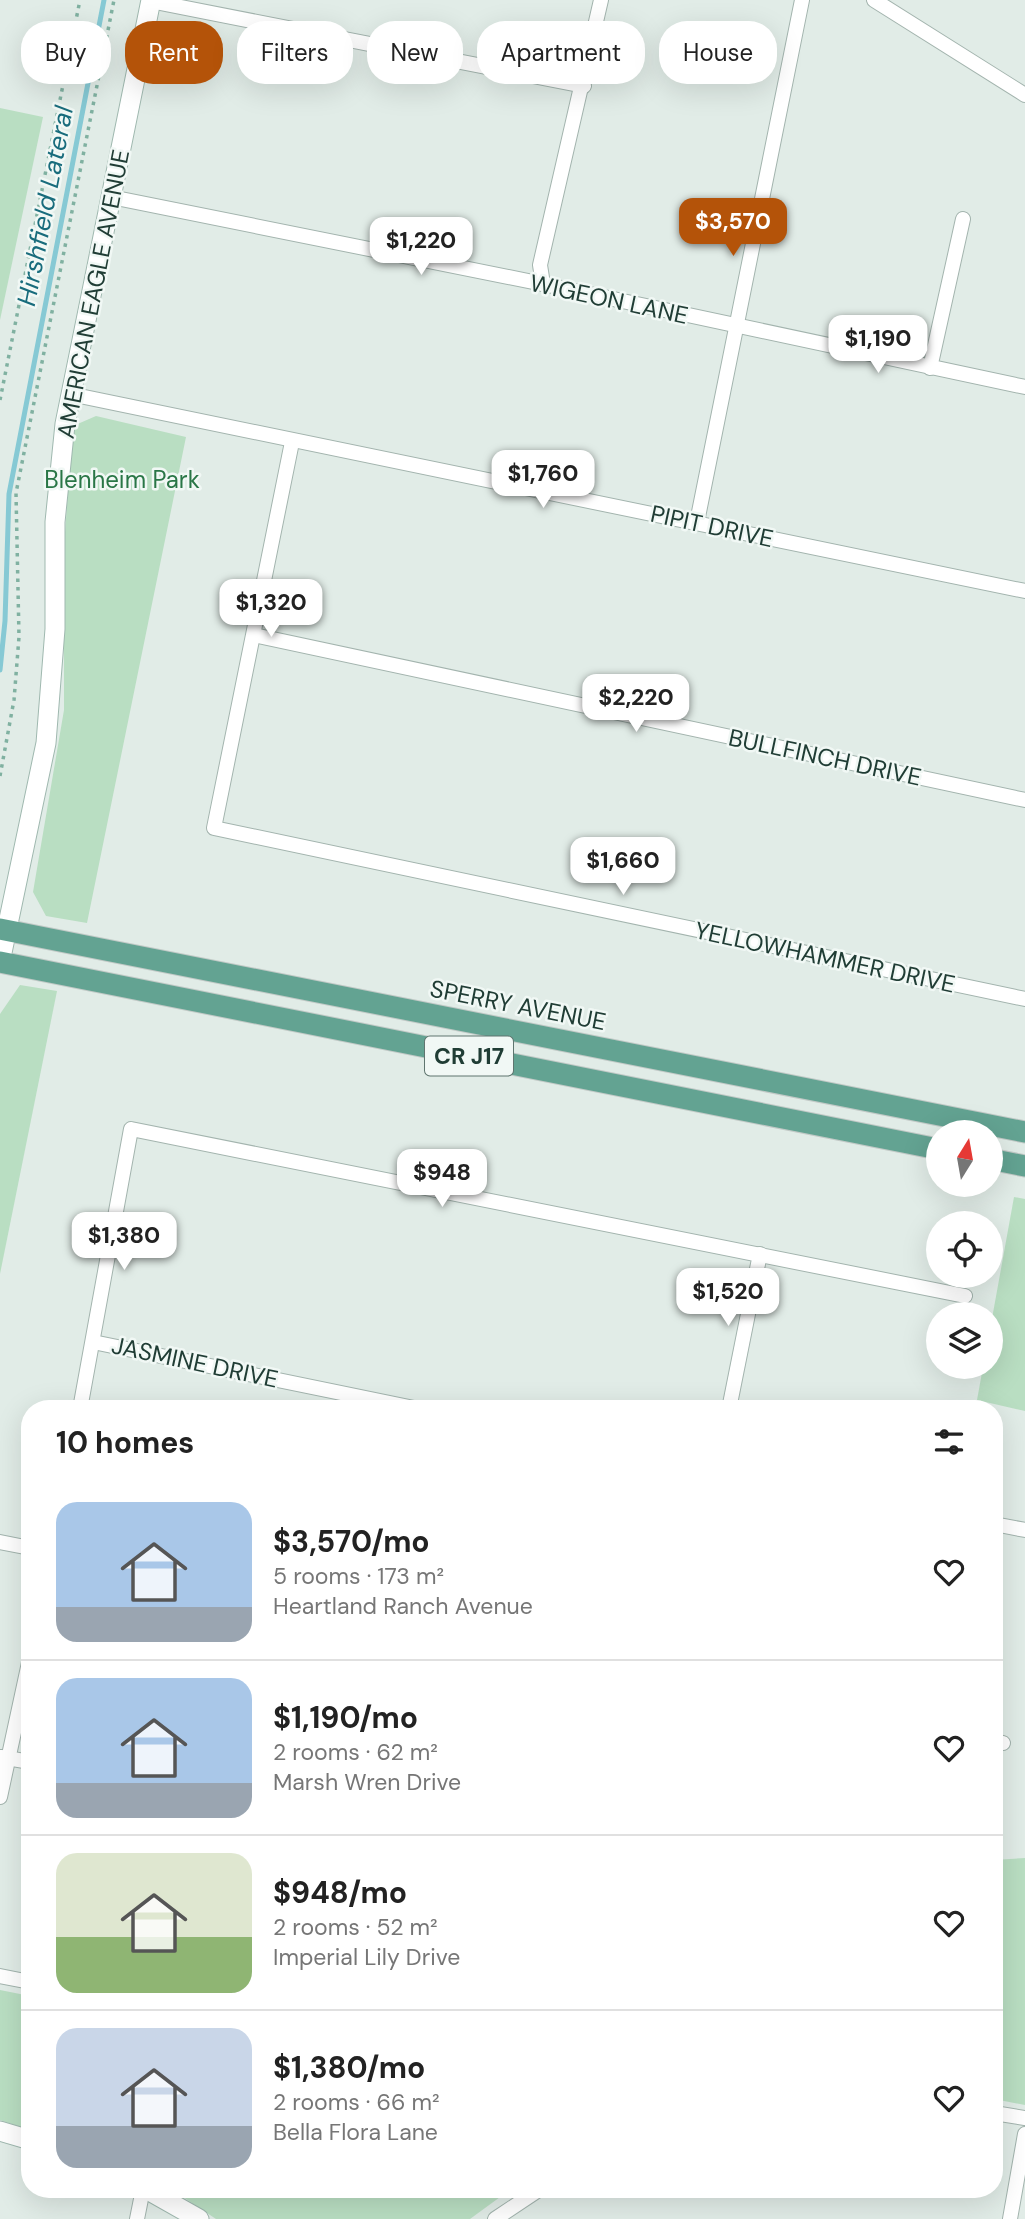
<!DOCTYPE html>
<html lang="en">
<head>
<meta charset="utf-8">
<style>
  :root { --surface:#fff; --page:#f2f2f2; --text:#222; --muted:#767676; --line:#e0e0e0; --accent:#b45309 }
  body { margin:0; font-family:"DM Sans",sans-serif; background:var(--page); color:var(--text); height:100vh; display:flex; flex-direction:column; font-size:26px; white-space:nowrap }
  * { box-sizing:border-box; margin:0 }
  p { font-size:23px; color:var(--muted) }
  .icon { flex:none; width:38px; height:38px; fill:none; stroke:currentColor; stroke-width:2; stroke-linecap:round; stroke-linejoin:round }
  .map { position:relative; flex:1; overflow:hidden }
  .details { position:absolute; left:21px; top:1400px; width:982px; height:798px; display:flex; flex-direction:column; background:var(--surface); border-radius:28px; box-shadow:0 7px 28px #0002 }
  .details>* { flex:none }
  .guide { position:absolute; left:21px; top:21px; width:984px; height:63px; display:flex; gap:14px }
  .needle { width:46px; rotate:11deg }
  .controls { position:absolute; left:926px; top:1120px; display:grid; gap:14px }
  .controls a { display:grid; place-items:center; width:77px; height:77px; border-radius:50%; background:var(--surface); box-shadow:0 7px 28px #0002; font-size:35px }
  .price { position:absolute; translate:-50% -60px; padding:0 16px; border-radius:14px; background:#fff; color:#222; font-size:23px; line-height:46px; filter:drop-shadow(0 2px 4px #0008) }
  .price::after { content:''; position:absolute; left:50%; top:42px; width:21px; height:16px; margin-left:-10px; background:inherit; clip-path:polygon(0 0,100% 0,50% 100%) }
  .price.on { background:var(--accent); color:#fff }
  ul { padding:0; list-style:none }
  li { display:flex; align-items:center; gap:21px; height:175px; padding:0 35px }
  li+li { border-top:2px solid var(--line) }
  li span { display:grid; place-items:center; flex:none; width:196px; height:140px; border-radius:21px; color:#555 }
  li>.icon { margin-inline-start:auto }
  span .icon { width:84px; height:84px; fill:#fffc; stroke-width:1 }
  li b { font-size:30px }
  h2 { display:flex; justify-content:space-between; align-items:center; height:84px; padding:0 35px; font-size:30px }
  .tag { padding:0 24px; border-radius:28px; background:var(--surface); box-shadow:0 7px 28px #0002; font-size:24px; line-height:63px }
  .tag.on { background:var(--accent); color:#fff }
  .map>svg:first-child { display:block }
  .green { fill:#b9dec2 }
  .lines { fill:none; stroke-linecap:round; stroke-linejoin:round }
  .stream { stroke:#86c9d4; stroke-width:5 }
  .street-casing { stroke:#a3b4ae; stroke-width:16 }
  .secondary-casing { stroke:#9fb8af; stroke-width:21 }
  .primary-casing { stroke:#c1c9c6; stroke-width:23 }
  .path { stroke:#80b1a1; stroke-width:3.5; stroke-dasharray:3.5 5; stroke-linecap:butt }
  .street { stroke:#fff; stroke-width:14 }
  .secondary { stroke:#fff; stroke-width:19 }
  .primary { stroke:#63a392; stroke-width:21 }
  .labels { text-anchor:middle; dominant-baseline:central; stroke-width:5; stroke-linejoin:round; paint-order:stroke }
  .shield { fill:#f1f8f5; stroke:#5f756f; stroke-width:2 }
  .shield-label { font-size:23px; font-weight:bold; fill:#203d35 }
  .street-label { font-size:24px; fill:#203d35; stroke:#f1f8f5 }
  .park-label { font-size:24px; fill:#297646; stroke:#f1f8f5 }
  .water-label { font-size:26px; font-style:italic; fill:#186c7c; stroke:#f1f8f5 }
</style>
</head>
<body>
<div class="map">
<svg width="1025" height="2219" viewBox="0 0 1025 2219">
  <rect width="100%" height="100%" fill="#e1ece7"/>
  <g class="green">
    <polygon points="0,108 43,117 0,320"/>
    <polygon points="96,416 186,437 87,923 46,916 33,892 64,710 64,546 73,426"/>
    <polygon points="20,985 57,991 0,1274 0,1014"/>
    <polygon points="1014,1197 1025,1199 1025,1411 977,1400 983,1367 990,1367 991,1324"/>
    <polygon points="1025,1858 1025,2105 994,2099 994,1860"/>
    <polygon points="0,1990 30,1996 30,2130 0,2120"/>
    <polygon points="171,2189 511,2189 470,2219 216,2219"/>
  </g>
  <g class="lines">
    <polyline class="stream" points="0,670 5,621 9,494 104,0"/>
    <defs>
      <g id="street">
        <polyline points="874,0 1025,95"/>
        <polyline points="150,1 584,86"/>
        <polyline points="111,197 543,284 1025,387"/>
        <polyline points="543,284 540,265 601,0"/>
        <polyline points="930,368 963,219"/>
        <polyline points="70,394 1025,591"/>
        <polyline points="292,442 214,828 1025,999"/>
        <polyline points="697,522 802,0"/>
        <polyline points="254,635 1025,800"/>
        <polyline points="93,1342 419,1409"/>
        <polyline points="80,1409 131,1129 965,1296"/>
        <polyline points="729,1409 760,1254"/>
        <polyline points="994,1524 1025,1530"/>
        <polyline points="0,1542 30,1548"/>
        <polyline points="994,1741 1003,1743"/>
        <polyline points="1,1757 30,1762"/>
        <polyline points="0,1797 30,1658"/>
        <polyline points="0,1976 30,1982"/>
        <polyline points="994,2113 1025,2118"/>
        <polyline points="137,2219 143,2189"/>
        <polyline points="495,2219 540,2189"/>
        <polyline points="1010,2219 1025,2134"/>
      </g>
      <g id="secondary">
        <polyline points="0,962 46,743 55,629 55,522 65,424 151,0"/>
        <polyline points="0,2131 30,2140"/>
        <polyline points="146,2189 199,2219"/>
      </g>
      <g id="primary">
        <polyline points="0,929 1025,1132"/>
        <polyline points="0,962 938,1149"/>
        <polyline points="990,1159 1025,1166"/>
      </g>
    </defs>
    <use href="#street" class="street-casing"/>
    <use href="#secondary" class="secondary-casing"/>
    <use href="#primary" class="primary-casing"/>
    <g class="path">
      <polyline points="0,400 80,0"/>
      <polyline points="0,776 14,700 19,637 16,493 114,0"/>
    </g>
    <use href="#street" class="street"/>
    <use href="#secondary" class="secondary"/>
    <use href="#primary" class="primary"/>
  </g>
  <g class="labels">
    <rect class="shield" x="425" y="1036.5" width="88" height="39" rx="5"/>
    <g class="shield-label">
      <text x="469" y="1056">CR J17</text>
    </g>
    <g class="street-label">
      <text transform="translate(93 294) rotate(-79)">AMERICAN EAGLE AVENUE</text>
      <text transform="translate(609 299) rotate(12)">WIGEON LANE</text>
      <text transform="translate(712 526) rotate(12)">PIPIT DRIVE</text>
      <text transform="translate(825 757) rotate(12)">BULLFINCH DRIVE</text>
      <text transform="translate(825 957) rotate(12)">YELLOWHAMMER DRIVE</text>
      <text transform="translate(518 1005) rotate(11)">SPERRY AVENUE</text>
      <text transform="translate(195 1362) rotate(12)">JASMINE DRIVE</text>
    </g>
    <g class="park-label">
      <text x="122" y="479">Blenheim Park</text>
    </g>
    <g class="water-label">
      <text transform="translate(45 206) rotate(-79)">Hirshfield Lateral</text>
    </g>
  </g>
</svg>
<div class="controls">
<a><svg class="needle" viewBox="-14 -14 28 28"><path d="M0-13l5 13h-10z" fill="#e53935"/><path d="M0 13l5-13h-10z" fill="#767676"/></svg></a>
<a><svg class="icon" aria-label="locate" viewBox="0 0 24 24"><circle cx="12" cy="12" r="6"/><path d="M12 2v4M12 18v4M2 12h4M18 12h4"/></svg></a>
<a><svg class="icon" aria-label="layers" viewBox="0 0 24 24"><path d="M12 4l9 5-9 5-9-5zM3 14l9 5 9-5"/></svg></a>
</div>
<b class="price on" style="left:733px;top:258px">$3,570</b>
<b class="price" style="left:421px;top:277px">$1,220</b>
<b class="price" style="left:878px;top:375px">$1,190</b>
<b class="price" style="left:543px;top:510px">$1,760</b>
<b class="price" style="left:271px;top:639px">$1,320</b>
<b class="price" style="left:636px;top:734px">$2,220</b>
<b class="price" style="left:623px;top:897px">$1,660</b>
<b class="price" style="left:442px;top:1209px">$948</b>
<b class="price" style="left:124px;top:1272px">$1,380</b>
<b class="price" style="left:728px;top:1328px">$1,520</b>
<div class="guide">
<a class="tag">Buy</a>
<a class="tag on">Rent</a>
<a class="tag">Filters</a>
<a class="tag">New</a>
<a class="tag">Apartment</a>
<a class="tag">House</a>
</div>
<section class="details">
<h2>10 homes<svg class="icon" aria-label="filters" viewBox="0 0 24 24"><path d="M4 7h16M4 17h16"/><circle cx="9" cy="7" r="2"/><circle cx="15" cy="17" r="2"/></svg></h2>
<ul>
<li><span style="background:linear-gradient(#a9c7e8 75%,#9aa5b1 0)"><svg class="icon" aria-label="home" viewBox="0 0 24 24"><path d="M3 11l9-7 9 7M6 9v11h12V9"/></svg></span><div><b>$3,570/mo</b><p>5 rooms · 173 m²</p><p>Heartland Ranch Avenue</p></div><svg class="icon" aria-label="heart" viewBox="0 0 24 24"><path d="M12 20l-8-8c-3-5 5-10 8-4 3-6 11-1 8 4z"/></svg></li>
<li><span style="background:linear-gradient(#a9c7e8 75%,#9aa5b1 0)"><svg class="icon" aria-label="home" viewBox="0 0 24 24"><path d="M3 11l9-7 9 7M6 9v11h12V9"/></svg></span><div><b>$1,190/mo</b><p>2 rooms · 62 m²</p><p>Marsh Wren Drive</p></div><svg class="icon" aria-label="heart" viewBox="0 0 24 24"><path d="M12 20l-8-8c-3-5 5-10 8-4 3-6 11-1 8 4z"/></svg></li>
<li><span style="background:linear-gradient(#dfe7d0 60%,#8fb573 0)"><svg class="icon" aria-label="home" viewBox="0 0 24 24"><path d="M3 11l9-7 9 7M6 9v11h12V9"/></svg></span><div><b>$948/mo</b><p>2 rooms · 52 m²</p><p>Imperial Lily Drive</p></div><svg class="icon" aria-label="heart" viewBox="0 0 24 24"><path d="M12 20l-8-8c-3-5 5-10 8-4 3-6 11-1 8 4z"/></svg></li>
<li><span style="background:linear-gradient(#c9d6e8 70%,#9aa5b1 0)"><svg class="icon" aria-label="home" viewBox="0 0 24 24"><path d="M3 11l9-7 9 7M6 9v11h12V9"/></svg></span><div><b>$1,380/mo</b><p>2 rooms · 66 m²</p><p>Bella Flora Lane</p></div><svg class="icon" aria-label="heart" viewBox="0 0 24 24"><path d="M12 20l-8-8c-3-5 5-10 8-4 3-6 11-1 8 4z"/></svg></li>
</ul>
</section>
</div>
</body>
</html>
